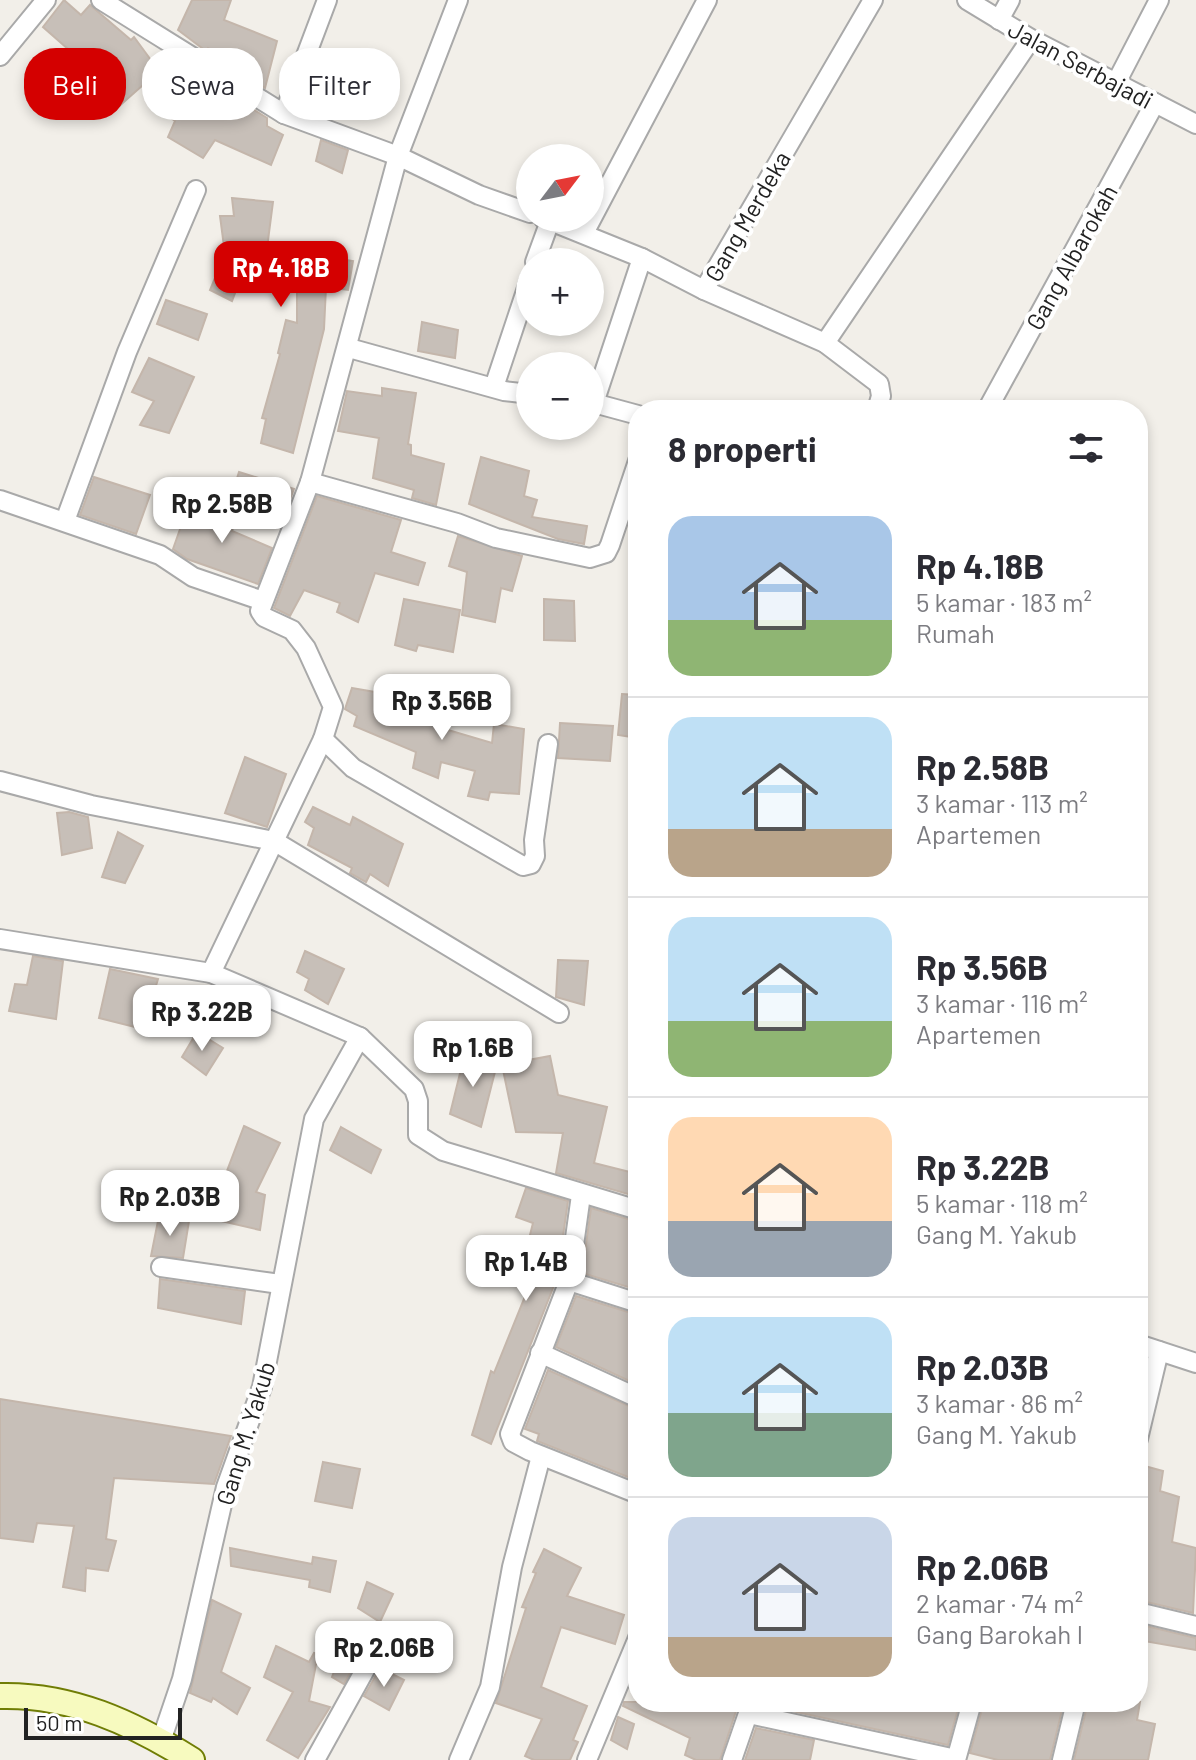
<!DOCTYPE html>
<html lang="id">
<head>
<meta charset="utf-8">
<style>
  :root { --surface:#fff; --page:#f7f7f7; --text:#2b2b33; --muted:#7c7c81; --line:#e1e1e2; --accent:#d40000 }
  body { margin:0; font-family:Barlow,sans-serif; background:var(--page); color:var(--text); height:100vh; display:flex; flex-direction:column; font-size:30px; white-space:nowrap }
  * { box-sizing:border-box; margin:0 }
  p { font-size:26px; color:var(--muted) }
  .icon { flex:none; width:44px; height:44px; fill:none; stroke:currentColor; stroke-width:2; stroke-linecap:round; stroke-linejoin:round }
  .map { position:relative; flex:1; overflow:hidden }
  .details { position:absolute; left:628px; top:400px; width:520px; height:1312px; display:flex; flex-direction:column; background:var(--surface); border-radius:32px; box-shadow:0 4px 12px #0003 }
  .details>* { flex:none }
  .top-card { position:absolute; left:24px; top:48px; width:484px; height:72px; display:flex; gap:16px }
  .needle { width:52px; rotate:58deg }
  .tools { position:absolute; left:516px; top:144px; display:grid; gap:16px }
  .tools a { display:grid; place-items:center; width:88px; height:88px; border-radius:50%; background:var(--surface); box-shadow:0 4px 12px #0003; font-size:40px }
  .scale { position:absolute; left:24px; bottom:20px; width:158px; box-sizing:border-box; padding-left:8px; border:4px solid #222; border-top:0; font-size:22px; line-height:28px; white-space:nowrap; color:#222; -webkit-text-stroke:6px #fff; paint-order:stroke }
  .price { position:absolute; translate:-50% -68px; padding:0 18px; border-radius:16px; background:#fff; color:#222; font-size:26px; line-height:52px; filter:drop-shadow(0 2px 4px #0008) }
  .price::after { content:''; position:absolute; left:50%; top:48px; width:24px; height:18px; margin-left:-12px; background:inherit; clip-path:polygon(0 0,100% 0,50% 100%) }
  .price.active { background:var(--accent); color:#fff }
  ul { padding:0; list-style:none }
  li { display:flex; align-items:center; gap:24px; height:200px; padding:0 40px }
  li+li { border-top:2px solid var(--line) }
  li span { display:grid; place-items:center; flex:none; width:224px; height:160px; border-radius:24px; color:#555 }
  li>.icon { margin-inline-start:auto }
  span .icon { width:96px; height:96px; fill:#fffc; stroke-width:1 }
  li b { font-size:34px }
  h2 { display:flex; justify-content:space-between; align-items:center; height:96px; padding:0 40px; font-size:34px }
  .chip { padding:0 28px; border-radius:32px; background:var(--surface); box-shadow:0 4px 12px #0003; font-size:28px; line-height:72px }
  .chip.active { background:var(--accent); color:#fff }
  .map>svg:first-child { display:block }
  .building { fill:#c7bfb8; stroke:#c4b6ab; stroke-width:2 }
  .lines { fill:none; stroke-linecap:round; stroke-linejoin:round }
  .street-casing { stroke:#a9a9a9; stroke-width:22 }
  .secondary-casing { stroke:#707d05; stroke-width:28 }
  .street { stroke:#fff; stroke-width:18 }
  .secondary { stroke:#f7fabf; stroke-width:24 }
  .labels { text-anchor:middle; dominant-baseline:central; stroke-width:8; stroke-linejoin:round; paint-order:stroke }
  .street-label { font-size:24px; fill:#222; stroke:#fff }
</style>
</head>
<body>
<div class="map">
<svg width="1196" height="1760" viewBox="0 0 1196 1760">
  <rect width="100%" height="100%" fill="#f2efe9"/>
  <g class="building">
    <polygon points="64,0 81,15 90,5 131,40 134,37 159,71 172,58 228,101 230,95 267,118 267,126 283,135 271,165 215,140 203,158 168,137 175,121 167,115 173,106 143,85 117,108 90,73 93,71 43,27"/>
    <polygon points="192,0 231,0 224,20 277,41 265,88 238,71 239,66 208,48 206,51 178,30"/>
    <polygon points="321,140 348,150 342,173 316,161"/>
    <polygon points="232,198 273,202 267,248 353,261 348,290 326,287 324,329 293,453 261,443 266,419 262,418 280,354 278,353 286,320 297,323 297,283 263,278 261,288 240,280 232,301 210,290 225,254 220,216 234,216"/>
    <polygon points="166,300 207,314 198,340 157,324"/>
    <polygon points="422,322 458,330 455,358 418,351"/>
    <polygon points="149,358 194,377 169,433 140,425 154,401 132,392"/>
    <polygon points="382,388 416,393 408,444 411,445 411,455 444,464 436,505 412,498 414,490 373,478 379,438 338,431 347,391 382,396"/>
    <polygon points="481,457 529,471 524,496 537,500 532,517 587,526 584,544 558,539 469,504"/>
    <polygon points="239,472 294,489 285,512 232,494"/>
    <polygon points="94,477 150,495 136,534 80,515"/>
    <polygon points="317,496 401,520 391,552 425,563 418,585 375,573 358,622 337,612 340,603 304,590 290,616 274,608"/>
    <polygon points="205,502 238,512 232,531 272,548 258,584 187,559 173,549 185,515 203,521"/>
    <polygon points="458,536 522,556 512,591 501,588 495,622 462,615 467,572 449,566"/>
    <polygon points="404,599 460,610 453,652 418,645 416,651 395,645"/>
    <polygon points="544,599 574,601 575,641 544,640"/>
    <polygon points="352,688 410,698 408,707 449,723 448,730 492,743 494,724 524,729 519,794 490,792 488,800 468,796 475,771 441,762 438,778 413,768 416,752 354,726 357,716 345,709"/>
    <polygon points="622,694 638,695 638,738 618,735"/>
    <polygon points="560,723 613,726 610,761 558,758"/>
    <polygon points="245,757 286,774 267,827 225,813"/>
    <polygon points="313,807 350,825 353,817 403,844 388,886 370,874 366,882 350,873 352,868 308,845 314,828 305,822"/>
    <polygon points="69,812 88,817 92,848 62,855 57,813"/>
    <polygon points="118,832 143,846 125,883 102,877"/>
    <polygon points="305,951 344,969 328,1004 305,990 309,979 297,972"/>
    <polygon points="33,956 63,961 56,1019 9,1011 15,984 27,985"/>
    <polygon points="558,960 588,961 584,1005 556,997"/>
    <polygon points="110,969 158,979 143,1029 99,1018"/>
    <polygon points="197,1032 223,1048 206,1075 182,1057"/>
    <polygon points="465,1053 497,1064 481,1127 450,1114"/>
    <polygon points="550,1056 558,1095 607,1107 594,1163 638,1174 638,1197 556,1173 563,1133 516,1132 502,1065"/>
    <polygon points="244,1126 280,1143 256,1192 265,1195 260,1230 208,1218 218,1174 225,1176"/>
    <polygon points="341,1127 381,1150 371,1173 330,1150"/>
    <polygon points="526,1188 568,1201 557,1278 491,1444 472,1435 491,1371 494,1373 532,1279 520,1275 533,1223 516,1217"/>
    <polygon points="591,1208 638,1222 638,1290 582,1273"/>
    <polygon points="159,1216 189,1221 183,1258 151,1256"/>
    <polygon points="160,1279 245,1291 241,1324 158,1308"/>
    <polygon points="576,1296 638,1315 638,1385 556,1347"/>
    <polygon points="548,1370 638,1410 638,1481 537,1441 539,1434 525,1429"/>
    <polygon points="0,1399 231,1436 214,1484 114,1478 106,1539 116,1541 108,1571 86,1568 85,1591 63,1587 74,1526 37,1523 33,1542 0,1538"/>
    <polygon points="323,1462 360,1469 352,1508 315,1501"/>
    <polygon points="1141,1465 1163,1471 1160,1491 1179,1497 1172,1542 1196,1548 1193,1613 1138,1600"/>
    <polygon points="230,1548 312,1564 313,1557 336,1561 330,1592 309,1587 310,1580 231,1566"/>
    <polygon points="544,1549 581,1568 567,1596 624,1615 615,1644 561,1627 541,1687 587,1706 573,1740 578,1742 570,1760 534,1760 525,1756 542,1719 496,1703 526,1608 522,1607 536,1573 533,1572"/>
    <polygon points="367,1582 393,1594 380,1622 358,1608"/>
    <polygon points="212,1600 241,1614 221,1672 250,1688 237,1714 213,1698 211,1702 190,1693"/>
    <polygon points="1138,1624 1196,1638 1196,1650 1138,1640"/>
    <polygon points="276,1646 309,1662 314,1653 318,1654 309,1701 330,1707 298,1758 267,1740 293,1692 264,1677"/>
    <polygon points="343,1648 359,1657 344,1684 332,1677"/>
    <polygon points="380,1668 404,1680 389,1710 364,1696"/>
    <polygon points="624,1702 739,1702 720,1760 696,1760 685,1755 690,1738 623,1706"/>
    <polygon points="764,1702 960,1702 948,1745 764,1705"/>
    <polygon points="984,1702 1064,1702 1050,1760 998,1760 970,1753"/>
    <polygon points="1088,1702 1140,1702 1137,1720 1155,1724 1148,1760 1074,1760"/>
    <polygon points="618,1717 634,1724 627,1749 611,1740"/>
    <polygon points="756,1728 814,1740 810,1760 745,1760"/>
  </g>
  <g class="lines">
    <defs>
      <g id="street">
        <polyline points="101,0 284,114 398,156 479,195 530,213"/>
        <polyline points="873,0 704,290 825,343 879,384 881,396 877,410"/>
        <polyline points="967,0 1031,39 1196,124"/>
        <polyline points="999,20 1010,0"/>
        <polyline points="0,56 46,0"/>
        <polyline points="1116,83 1159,0"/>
        <polyline points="284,114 327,0"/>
        <polyline points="543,218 642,258 704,290"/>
        <polyline points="584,233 707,0"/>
        <polyline points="535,262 550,221"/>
        <polyline points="825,343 1031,39"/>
        <polyline points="349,348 504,391 530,394"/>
        <polyline points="494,387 530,279"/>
        <polyline points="590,402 638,415"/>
        <polyline points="594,403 642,258"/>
        <polyline points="987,410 1155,103"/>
        <polyline points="310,482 457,523 496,538 590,558 606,553 610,545 638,461"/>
        <polyline points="0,500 160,555 193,577 263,601"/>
        <polyline points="65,521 127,352 196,190"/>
        <polyline points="323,739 353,768 523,866 531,864 535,856 534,840 548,744"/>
        <polyline points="0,781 91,805 274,841 559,1013"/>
        <polyline points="0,939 211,973 360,1037 414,1089 418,1101 418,1135 443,1151 638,1210"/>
        <polyline points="211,973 323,739 333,707 306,648 292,630 264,617 260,611 310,482 398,156 458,0"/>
        <polyline points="581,1195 569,1281 510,1434 513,1442 530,1451 638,1494"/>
        <polyline points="161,1267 280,1284"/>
        <polyline points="569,1281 638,1303"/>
        <polyline points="1138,1344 1196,1363"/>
        <polyline points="540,1353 638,1398"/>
        <polyline points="1138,1439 1159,1351"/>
        <polyline points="1138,1612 1196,1626"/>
        <polyline points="749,1714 956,1759"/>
        <polyline points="161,1741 182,1679 226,1487 262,1387 314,1119 360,1037"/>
        <polyline points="315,1760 376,1650"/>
        <polyline points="459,1760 490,1687 512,1567 541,1456"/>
        <polyline points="587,1760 638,1638"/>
        <polyline points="732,1760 752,1702"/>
        <polyline points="956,1760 972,1702"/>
        <polyline points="1062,1760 1076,1702"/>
      </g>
      <path id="secondary" d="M0,1696C71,1694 133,1723 192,1760"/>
    </defs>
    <use href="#street" class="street-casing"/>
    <use href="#secondary" class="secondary-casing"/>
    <use href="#street" class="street"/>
    <use href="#secondary" class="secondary"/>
  </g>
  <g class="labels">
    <g class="street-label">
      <text transform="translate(1081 64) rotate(28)">Jalan Serbajadi</text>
      <text transform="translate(747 216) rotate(-60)">Gang Merdeka</text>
      <text transform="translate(1071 257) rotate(-61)">Gang Albarokah</text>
      <text transform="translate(245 1433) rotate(-73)">Gang M. Yakub</text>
    </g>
  </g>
</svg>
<div class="tools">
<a><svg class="needle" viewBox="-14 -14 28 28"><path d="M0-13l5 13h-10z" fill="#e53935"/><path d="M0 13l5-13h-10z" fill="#7c7c81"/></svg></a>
<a>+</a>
<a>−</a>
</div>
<div class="scale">50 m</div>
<b class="price active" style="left:281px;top:309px">Rp 4.18B</b>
<b class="price" style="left:222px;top:545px">Rp 2.58B</b>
<b class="price" style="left:442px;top:742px">Rp 3.56B</b>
<b class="price" style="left:202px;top:1053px">Rp 3.22B</b>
<b class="price" style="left:473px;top:1089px">Rp 1.6B</b>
<b class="price" style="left:170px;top:1238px">Rp 2.03B</b>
<b class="price" style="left:526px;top:1303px">Rp 1.4B</b>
<b class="price" style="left:384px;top:1689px">Rp 2.06B</b>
<div class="top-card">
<a class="chip active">Beli</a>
<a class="chip">Sewa</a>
<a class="chip">Filter</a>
</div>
<section class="details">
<h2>8 properti<svg class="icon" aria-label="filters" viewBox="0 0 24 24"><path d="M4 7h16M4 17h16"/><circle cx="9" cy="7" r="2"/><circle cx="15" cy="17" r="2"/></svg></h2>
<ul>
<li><span style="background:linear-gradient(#a9c7e8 65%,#8fb573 0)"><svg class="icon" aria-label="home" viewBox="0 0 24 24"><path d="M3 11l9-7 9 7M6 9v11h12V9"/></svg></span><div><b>Rp 4.18B</b><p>5 kamar · 183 m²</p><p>Rumah</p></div></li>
<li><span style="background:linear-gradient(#bfe0f5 70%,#b9a48a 0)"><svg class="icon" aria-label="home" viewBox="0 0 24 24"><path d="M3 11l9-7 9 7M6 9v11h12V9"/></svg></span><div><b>Rp 2.58B</b><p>3 kamar · 113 m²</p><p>Apartemen</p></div></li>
<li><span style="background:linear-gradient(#bfe0f5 65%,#8fb573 0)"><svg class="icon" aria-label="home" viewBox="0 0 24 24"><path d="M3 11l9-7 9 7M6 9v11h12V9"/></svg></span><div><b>Rp 3.56B</b><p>3 kamar · 116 m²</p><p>Apartemen</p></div></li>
<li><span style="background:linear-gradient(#ffd9b3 65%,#9aa5b1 0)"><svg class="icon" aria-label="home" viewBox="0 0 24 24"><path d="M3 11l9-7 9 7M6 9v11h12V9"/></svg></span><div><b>Rp 3.22B</b><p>5 kamar · 118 m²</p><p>Gang M. Yakub</p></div></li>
<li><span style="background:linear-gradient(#bfe0f5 60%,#7fa58c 0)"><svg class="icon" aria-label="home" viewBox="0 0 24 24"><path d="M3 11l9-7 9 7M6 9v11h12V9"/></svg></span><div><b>Rp 2.03B</b><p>3 kamar · 86 m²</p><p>Gang M. Yakub</p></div></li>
<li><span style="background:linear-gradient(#c9d6e8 75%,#b9a48a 0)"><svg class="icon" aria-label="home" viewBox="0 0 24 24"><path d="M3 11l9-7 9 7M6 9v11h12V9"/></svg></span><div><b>Rp 2.06B</b><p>2 kamar · 74 m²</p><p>Gang Barokah I</p></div></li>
</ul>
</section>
</div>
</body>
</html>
